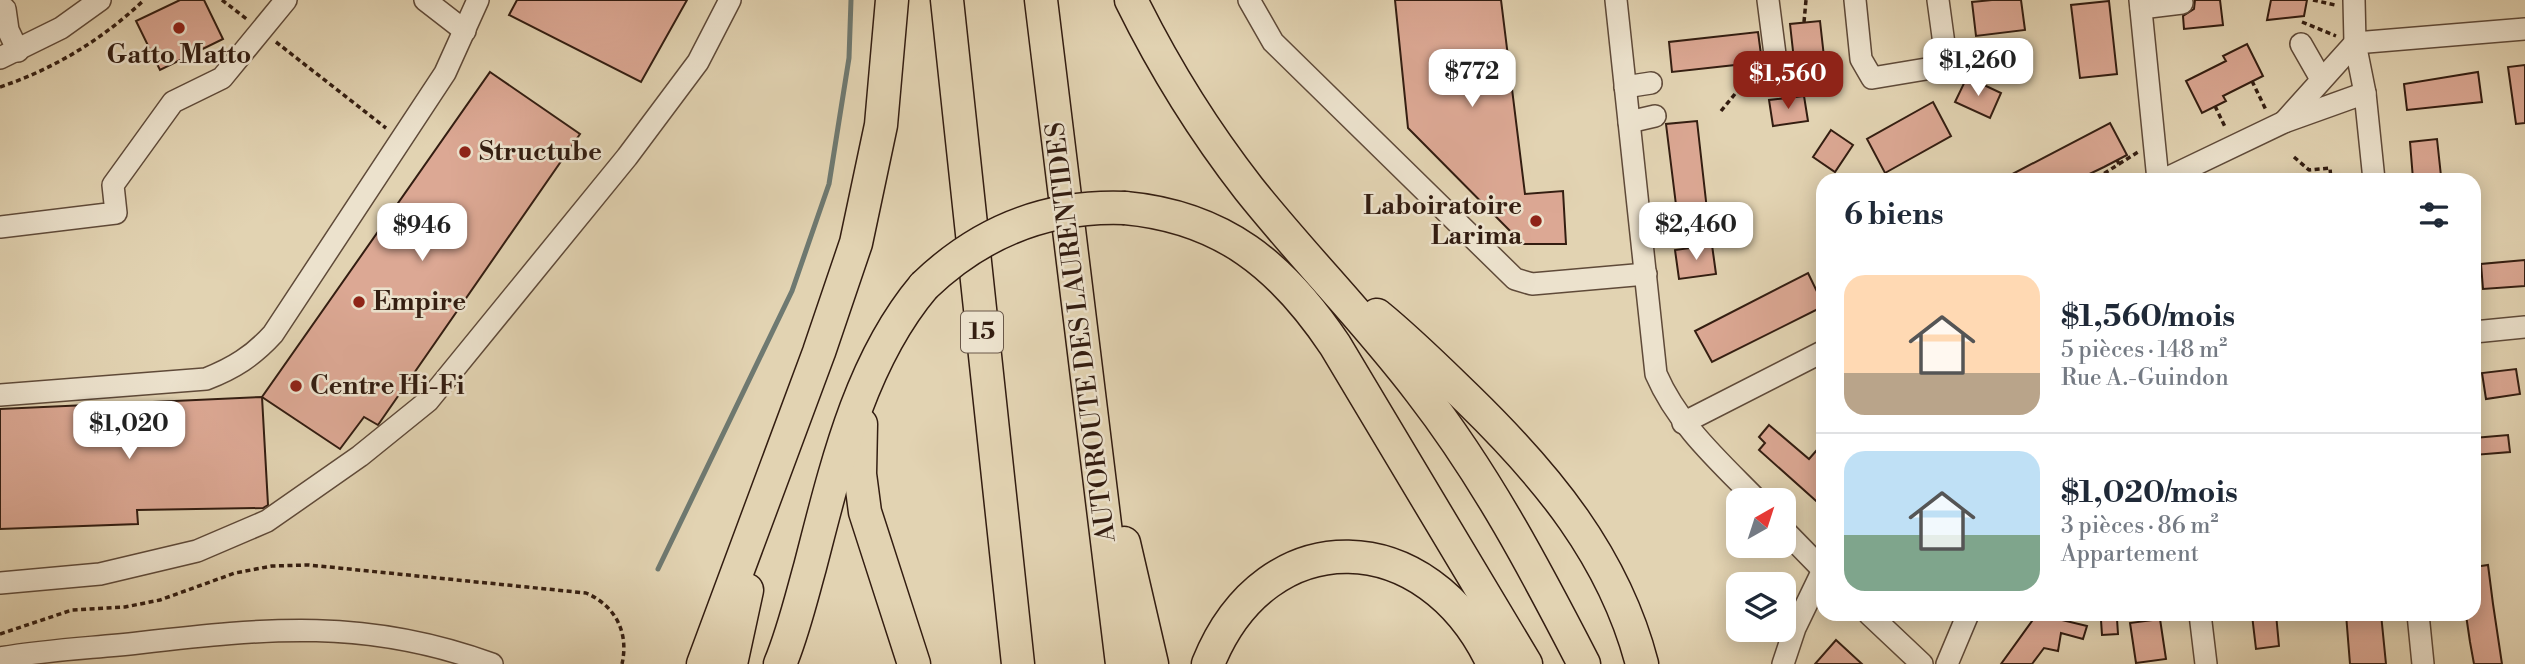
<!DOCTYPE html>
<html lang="fr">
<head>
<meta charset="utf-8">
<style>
  :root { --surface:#fff; --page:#f6f6f7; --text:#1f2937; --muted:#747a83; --line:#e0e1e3; --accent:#8f2418 }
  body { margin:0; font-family:"Libre Bodoni",serif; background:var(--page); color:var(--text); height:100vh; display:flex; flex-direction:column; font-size:26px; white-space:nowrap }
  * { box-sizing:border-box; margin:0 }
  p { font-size:23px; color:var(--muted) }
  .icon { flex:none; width:38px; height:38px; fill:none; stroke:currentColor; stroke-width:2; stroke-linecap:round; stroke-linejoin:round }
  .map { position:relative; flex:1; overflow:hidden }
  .panel { position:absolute; left:1816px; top:173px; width:665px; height:448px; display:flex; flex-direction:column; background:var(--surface); border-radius:21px; box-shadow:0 4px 18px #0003 }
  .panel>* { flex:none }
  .needle { width:46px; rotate:39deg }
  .buttons { position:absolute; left:1726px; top:488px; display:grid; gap:14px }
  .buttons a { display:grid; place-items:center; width:70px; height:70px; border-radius:14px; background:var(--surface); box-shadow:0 4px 18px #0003; font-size:35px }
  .price { position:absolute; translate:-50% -60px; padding:0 16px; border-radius:14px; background:#fff; color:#222; font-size:23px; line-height:46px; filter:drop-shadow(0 2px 4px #0008) }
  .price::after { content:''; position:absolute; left:50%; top:42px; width:21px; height:16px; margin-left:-10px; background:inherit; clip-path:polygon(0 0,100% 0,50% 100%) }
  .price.selected { background:var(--accent); color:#fff }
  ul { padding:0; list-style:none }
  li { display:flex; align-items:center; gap:21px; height:175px; padding:0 28px }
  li+li { border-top:2px solid var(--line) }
  li span { display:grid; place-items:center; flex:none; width:196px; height:140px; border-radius:21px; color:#555 }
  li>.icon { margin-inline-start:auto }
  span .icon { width:84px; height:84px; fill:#fffc; stroke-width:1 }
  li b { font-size:30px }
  h2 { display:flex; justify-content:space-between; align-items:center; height:84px; padding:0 28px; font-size:30px }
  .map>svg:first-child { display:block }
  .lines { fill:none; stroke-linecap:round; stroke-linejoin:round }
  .stream { stroke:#6e7971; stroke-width:5 }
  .building { fill:#dca894; stroke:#331d11; stroke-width:2 }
  .minor-casing { stroke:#5f4a39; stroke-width:24 }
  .highway-casing { stroke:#331d11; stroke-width:35 }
  .path { stroke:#331d11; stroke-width:3.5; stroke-dasharray:5 3.5; stroke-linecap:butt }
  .minor { stroke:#ece2cd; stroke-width:21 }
  .highway { stroke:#e2d3b2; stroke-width:32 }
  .highway-bridge-casing { stroke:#331d11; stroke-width:35; stroke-linecap:butt }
  .highway-bridge { stroke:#e2d3b2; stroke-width:32 }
  .poi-dot { fill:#8f2418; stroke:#ece2cd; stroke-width:2.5 }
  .labels { text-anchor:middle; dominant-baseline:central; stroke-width:5; stroke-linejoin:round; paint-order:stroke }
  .shield { fill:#ece2cd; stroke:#6a5849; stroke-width:2 }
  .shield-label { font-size:24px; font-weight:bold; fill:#331d11 }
  .poi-label { font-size:26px; font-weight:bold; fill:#331d11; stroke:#ece2cd; text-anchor:start }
  .street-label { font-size:26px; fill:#331d11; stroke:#ece2cd }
</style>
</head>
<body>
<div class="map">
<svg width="2525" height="664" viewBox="0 0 2525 664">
  <rect width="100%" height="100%" fill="#e2d3b2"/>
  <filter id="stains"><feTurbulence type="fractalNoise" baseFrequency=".00286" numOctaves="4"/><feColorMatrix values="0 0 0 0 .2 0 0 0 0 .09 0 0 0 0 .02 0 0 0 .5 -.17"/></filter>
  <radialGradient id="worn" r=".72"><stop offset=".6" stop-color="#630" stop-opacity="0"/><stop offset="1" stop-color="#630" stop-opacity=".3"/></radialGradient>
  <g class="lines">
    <polyline class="stream" points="658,569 792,291 829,184 849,58 851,0"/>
  </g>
  <g class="building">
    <polygon points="180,0 204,0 223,39 160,70 136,21"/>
    <polygon points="517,0 687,0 641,82 509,15"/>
    <polygon points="1395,0 1501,0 1525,194 1563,191 1566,244 1523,244 1408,128"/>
    <polygon points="1992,0 2021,0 2025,30 1976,36 1972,2"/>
    <polygon points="2195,0 2220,0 2223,25 2184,29 2183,16 2194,9"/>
    <polygon points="2271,0 2307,0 2304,16 2267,20"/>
    <polygon points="2109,1 2117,74 2080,78 2071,5"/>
    <polygon points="1820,21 1824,57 1794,60 1790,24"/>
    <polygon points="1758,32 1762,62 1672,72 1669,42"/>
    <polygon points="2247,44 2263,76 2223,96 2226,101 2202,113 2186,81 2226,61 2223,56"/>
    <polygon points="2525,65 2525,123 2516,124 2508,67"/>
    <polygon points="490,72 580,134 378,425 364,417 340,449 262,397"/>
    <polygon points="2478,72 2482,102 2407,110 2404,84"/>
    <polygon points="1967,77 2001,93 1990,118 1955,102"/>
    <polygon points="1804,96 1808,121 1773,126 1769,100"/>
    <polygon points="1933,102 1951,136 1885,173 1867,139"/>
    <polygon points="1697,121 1707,210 1677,213 1666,124"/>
    <polygon points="2110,123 2127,155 2104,167 2077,180 2001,180"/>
    <polygon points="1831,130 1853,145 1835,172 1813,157"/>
    <polygon points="2437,139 2441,176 2413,179 2410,142"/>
    <polygon points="1712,245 1716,274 1679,279 1675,250"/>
    <polygon points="2525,260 2525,286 2483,289 2481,264"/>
    <polygon points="1808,273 1824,306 1712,362 1695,331"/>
    <polygon points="2516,369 2520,394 2486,399 2482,373"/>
    <polygon points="262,397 268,505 263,508 137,510 138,524 0,529 0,409"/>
    <polygon points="1769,425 1809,459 1824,442 1824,508 1759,450 1765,443 1759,437"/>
    <polygon points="2508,435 2510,452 2474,455 2474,438"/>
    <polygon points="2488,565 2493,604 2502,664 2474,664 2470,642 2466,615 2474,614 2474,567"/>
    <polygon points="2037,614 2087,626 2083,639 2061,633 2058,651 2044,648 2032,664 2001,664"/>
    <polygon points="2276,614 2279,646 2256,649 2252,615"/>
    <polygon points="2346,614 2381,614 2386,664 2350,664"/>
    <polygon points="2117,619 2118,634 2102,635 2101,620"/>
    <polygon points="2160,619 2166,659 2136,663 2130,623"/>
    <polygon points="1836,640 1862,664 1815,664"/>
  </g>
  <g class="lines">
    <defs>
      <g id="minor">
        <polyline points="425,0 465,31"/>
        <polyline points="1249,0 1273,42 1515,279 1532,284 1646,274"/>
        <path d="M1616,0L1656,374C1678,425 1719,461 1757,500"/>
        <polyline points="1768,0 1777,70"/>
        <polyline points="1855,0 1861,59 1872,78 1932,68 1944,44 1938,0"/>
        <polyline points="2140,0 2158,180"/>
        <polyline points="2354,0 2355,43 2365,93 2374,180"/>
        <polyline points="2141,8 2182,3"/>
        <polyline points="5,9 8,30 18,51"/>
        <polyline points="2301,44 2321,79"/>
        <polyline points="0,58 61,28 100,0"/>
        <polyline points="1625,87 1651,83"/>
        <polyline points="1629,122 1655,116"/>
        <polyline points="2284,122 2355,43 2525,29"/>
        <polyline points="2163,180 2284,122 2365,93"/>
        <polyline points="0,227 116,213 113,185 173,102 222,78 286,0"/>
        <polyline points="1641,229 1733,222"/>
        <polyline points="2474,332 2525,327"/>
        <path d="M0,395L206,379C234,368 253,356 273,334L445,73L478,0"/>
        <polyline points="1683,423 1824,351"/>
        <polyline points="1783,529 1824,571"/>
        <polyline points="0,583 100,574 197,551 267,521 360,456 428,401 627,157 698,62 730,0"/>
        <polyline points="1869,614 1922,664"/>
        <polyline points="2200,614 2206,664"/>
        <polyline points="2418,614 2423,664"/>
        <path d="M0,658C46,650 92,648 138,643C268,628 366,618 492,664"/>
        <polyline points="1783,664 1795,628 1823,570"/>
        <polyline points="1947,664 1968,614"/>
      </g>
      <g id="highway">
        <polyline points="947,0 1018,664"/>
        <polyline points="1041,0 1122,664"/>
        <path d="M1131,0C1164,67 1203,130 1249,189C1304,258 1367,321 1420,391C1486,476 1535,569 1584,664"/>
        <path d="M1125,208C1223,217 1282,266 1335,345L1526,664"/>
        <path d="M1377,315C1409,341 1438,370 1468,399C1546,475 1614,556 1642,664"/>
        <polyline points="861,424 860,474 865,512 914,664"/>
        <polyline points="1124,543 1152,664"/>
        <polyline points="703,664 819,352 856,243 881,125 892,0"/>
        <polyline points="731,664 747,590"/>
        <path d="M780,664C793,633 801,599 810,567C835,471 859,363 924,286"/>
        <path d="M1208,664C1267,517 1429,525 1493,664"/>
      </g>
    </defs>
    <use href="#minor" class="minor-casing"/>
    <use href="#highway" class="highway-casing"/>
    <g class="path">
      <polyline points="222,0 248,20"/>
      <polyline points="2313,0 2335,5"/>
      <polyline points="1804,22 1806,0"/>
      <polyline points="2302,22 2336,36"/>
      <polyline points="276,42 386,128"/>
      <polyline points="2252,81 2266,110"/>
      <path d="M0,87C54,69 103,39 144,0"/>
      <polyline points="2215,106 2226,129"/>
      <polyline points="1721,111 1753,72"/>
      <polyline points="2294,157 2309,170 2330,168 2331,180"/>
      <polyline points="2119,164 2138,152"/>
      <polyline points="2097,178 2119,164 2117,160"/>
      <path d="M0,634L72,610L125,607L160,600L235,573L272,566L309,565L586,593C616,606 629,633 622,664"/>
    </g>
    <use href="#minor" class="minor"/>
    <use href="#highway" class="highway"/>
    <defs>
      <path id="highway-bridge" d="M924,286C980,232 1047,205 1125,208"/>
    </defs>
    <use href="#highway-bridge" class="highway-bridge-casing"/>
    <use href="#highway-bridge" class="highway-bridge"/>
  </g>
  <g class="poi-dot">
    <circle cx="179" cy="28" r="7"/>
    <circle cx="465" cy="152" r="7"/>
    <circle cx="1536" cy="221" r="7"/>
    <circle cx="359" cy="302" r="7"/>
    <circle cx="296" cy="386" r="7"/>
  </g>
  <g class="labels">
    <rect class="shield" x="961" y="311.5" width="42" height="41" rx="5"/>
    <g class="shield-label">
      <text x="982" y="332">15</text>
    </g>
    <g class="poi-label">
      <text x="179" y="55" text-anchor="middle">Gatto Matto</text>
      <text x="479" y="152">Structube</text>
      <text x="1522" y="206" text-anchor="end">Laboiratoire<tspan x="1522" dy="30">Larima</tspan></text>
      <text x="373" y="302">Empire</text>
      <text x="310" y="386">Centre Hi-Fi</text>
    </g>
    <g class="street-label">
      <text transform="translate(1081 332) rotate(-97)">AUTOROUTE DES LAURENTIDES</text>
    </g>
  </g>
  <rect width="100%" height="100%" filter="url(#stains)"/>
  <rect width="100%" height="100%" fill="url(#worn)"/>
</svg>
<div class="buttons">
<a><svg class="needle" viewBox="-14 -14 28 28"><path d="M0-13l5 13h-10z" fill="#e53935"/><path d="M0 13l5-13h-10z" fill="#747a83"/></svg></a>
<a><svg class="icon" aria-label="layers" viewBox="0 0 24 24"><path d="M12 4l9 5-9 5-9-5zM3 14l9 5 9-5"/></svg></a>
</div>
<b class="price" style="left:1978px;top:98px">$1,260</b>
<b class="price" style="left:1472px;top:109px">$772</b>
<b class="price selected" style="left:1788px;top:111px">$1,560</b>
<b class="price" style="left:1696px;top:262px">$2,460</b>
<b class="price" style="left:422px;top:263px">$946</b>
<b class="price" style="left:129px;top:461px">$1,020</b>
<section class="panel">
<h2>6 biens<svg class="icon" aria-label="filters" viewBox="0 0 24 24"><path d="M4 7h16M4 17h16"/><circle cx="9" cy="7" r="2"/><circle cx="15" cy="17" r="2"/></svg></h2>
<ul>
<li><span style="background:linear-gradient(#ffd9b3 70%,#b9a48a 0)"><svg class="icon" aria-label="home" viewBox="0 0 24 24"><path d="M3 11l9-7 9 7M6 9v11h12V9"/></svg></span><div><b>$1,560/mois</b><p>5 pièces · 148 m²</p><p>Rue A.-Guindon</p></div></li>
<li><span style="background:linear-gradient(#bfe0f5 60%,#7fa58c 0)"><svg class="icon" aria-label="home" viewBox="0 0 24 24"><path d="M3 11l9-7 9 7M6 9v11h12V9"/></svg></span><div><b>$1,020/mois</b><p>3 pièces · 86 m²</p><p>Appartement</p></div></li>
</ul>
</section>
</div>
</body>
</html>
